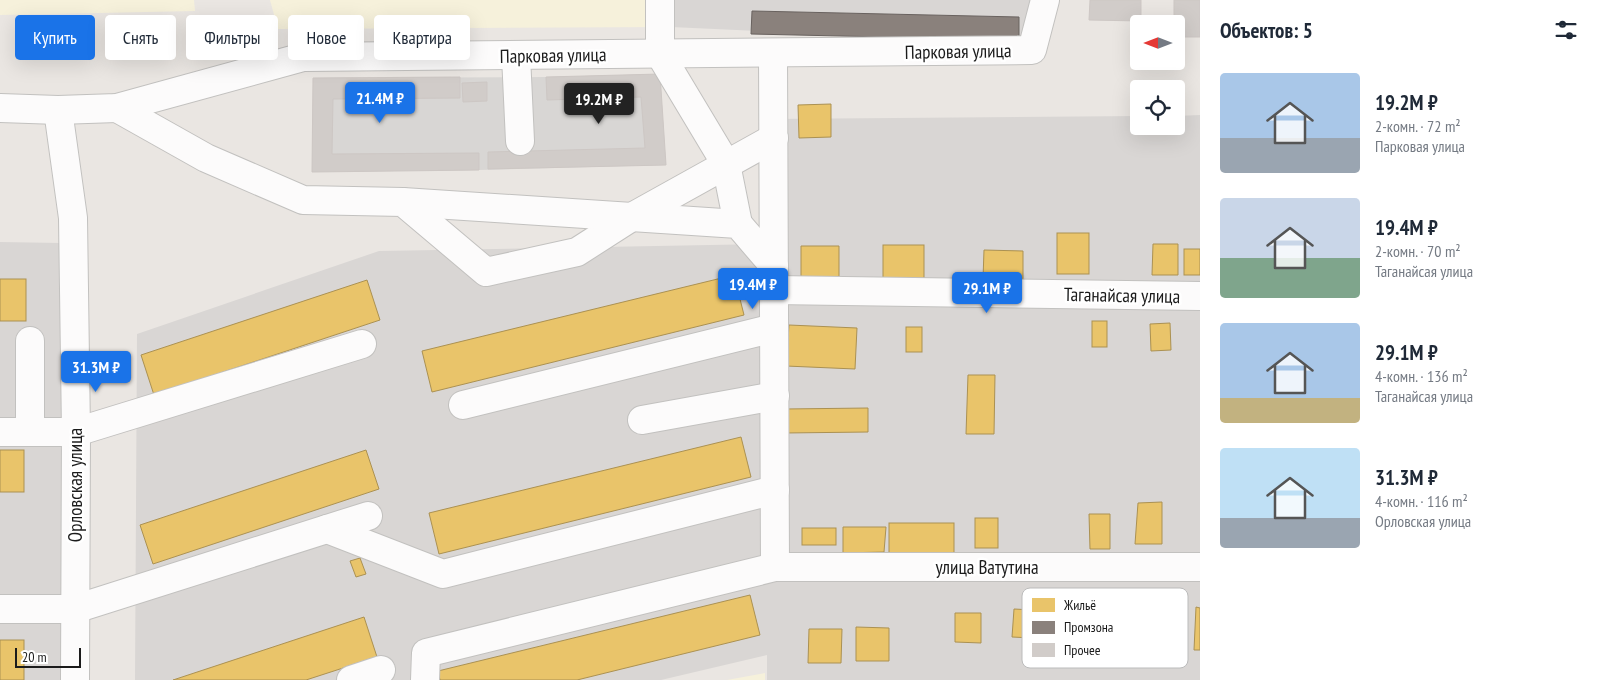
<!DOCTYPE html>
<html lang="ru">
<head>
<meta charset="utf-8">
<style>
  :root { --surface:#fff; --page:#f2f2f3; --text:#1f2937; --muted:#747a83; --accent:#1a73e8 }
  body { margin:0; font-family:"PT Sans Narrow",sans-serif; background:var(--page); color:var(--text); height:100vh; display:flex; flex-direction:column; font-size:19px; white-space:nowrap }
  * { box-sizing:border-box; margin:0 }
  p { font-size:16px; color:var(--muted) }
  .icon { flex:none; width:28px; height:28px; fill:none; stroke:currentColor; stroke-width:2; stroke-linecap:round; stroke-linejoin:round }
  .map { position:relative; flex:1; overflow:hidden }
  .details { display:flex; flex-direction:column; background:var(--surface); width:400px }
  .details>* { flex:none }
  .hud { position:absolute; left:15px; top:15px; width:475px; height:45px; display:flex; gap:10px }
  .needle { width:32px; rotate:270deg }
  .fabs { position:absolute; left:1130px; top:15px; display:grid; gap:10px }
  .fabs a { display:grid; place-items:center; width:55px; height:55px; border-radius:5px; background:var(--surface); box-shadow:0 5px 20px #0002; font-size:25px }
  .scale { position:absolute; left:15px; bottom:12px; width:66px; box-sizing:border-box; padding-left:5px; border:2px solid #1b1b1b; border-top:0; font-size:14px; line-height:18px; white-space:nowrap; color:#1b1b1b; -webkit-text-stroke:4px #fff; paint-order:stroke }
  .price { position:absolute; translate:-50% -42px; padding:0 11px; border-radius:5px; background:var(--accent); color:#fff; font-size:16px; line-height:32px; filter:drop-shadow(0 1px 2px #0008) }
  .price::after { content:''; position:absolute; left:50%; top:30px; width:15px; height:11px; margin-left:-8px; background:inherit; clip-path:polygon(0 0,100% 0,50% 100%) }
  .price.current { background:#222; color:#fff }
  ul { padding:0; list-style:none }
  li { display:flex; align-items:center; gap:15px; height:125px; padding:0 20px }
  li span { display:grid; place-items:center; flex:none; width:140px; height:100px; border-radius:5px; color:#555 }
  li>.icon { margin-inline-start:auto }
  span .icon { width:60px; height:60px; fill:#fffc; stroke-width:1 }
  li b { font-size:21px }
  h2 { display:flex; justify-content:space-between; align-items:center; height:60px; padding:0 20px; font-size:21px }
  .chip { padding:0 18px; border-radius:5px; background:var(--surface); box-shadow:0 5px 20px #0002; font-size:18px; line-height:45px }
  .chip.current { background:var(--accent); color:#fff }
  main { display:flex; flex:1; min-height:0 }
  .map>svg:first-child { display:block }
  .residential { fill:#d9d6d4 }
  .education { fill:#f6f1db }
  .religious { fill:#d8d6d4 }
  .homes { fill:#e9c46a; stroke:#ab9152 }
  .industry { fill:#8a817c; stroke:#69625f }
  .building { fill:#d1ccc9; stroke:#cdc7c4 }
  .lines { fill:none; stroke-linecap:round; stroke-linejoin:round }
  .minor-casing { stroke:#c2c1bf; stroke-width:30 }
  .minor { stroke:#fcfbfb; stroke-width:28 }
  .labels { text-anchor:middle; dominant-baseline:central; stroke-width:5; stroke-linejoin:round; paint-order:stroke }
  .street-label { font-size:19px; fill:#1b1b1b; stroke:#fff }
  .key { fill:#fff; stroke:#bbb; stroke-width:1 }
  .key-label { font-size:14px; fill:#1b1b1b }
</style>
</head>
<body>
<main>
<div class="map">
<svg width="1200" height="680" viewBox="0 0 1200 680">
  <rect width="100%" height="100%" fill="#eae6e2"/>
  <g class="residential">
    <polygon points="671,0 1034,0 1024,43 671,27"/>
    <polygon points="1200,115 1200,680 767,680 767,655 661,680 135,680 137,334 379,251 770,244 771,119 1139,116 1139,126 1176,126 1176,116"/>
    <polygon points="0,242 61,243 61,680 0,680"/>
  </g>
  <g class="education">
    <polygon points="0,0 194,0 195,11 0,15"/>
    <polygon points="270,0 671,0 671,27 278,29"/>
    <polygon points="765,673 765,680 727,680"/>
  </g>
  <polygon class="religious" points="660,74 666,165 479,170 312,172 313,78 546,77"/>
  <g class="homes">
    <polygon points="831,104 831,137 799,138 798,105"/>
    <rect x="1057" y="233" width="32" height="41"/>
    <polygon points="1153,244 1178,244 1178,275 1152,275"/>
    <rect x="883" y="245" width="41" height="38"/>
    <polygon points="801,246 839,246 839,278 801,277"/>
    <rect x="1184" y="249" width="16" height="26"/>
    <polygon points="984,250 1023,251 1023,279 983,279"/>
    <polygon points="734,275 744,315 432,392 422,351"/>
    <rect x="0" y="279" width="26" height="42"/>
    <polygon points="367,280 380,320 154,395 141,355"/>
    <rect x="1092" y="321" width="15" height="26"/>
    <polygon points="1170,323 1171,350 1151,351 1150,324"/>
    <polygon points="789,325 857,328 855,369 786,366"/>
    <rect x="906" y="327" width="16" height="25"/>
    <polygon points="968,375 995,375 994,434 966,434"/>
    <polygon points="868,408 868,432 785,433 785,409"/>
    <polygon points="741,437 751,477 439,554 429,513"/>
    <rect x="0" y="450" width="24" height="42"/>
    <polygon points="366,450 379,489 153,564 140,525"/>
    <polygon points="1162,502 1162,544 1135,544 1138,503"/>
    <polygon points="1089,514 1110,514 1110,549 1090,549"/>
    <rect x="975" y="518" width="23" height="30"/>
    <rect x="889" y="523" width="65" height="32"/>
    <polygon points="843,527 886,527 884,552 843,553"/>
    <rect x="802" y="528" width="34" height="17"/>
    <polygon points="360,558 366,574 356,577 350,561"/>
    <polygon points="750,595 760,635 577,680 440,680 438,671"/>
    <polygon points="1196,607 1200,608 1200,650 1194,650"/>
    <polygon points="1014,609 1033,610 1032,638 1012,637"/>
    <polygon points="955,613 981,613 981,643 955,642"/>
    <polygon points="364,617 377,657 306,680 173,680"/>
    <polygon points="856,627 889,628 889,661 856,661"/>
    <polygon points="809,629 842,629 841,663 808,663"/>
    <rect x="0" y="640" width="24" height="40"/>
  </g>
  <polygon class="industry" points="752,11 1019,17 1019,40 751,34"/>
  <g class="building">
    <polygon points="1090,0 1141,0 1141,21 1089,20"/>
    <polygon points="1174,0 1200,0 1200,37 1176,37 1176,24 1174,24"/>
    <polygon points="660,74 666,165 488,169 488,152 645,148 641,97 547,100 546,77"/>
    <polygon points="460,77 460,98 333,99 332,154 479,153 479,170 312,172 313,78"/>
    <polygon points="487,82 487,101 463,102 462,83"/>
  </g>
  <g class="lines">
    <defs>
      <g id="minor">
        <polyline points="660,0 660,54 726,164 738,224"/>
        <polyline points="773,53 775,567"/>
        <polyline points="516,56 520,141"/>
        <polyline points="0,108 58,110 117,108 303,57 1032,50 1045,0"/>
        <polyline points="117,108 206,158 303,200 403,202 486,272 577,252 630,218 774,138"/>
        <polyline points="58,110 73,218 76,432 75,680"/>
        <polyline points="403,202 738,224 774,266"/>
        <polyline points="774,290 1200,296"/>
        <polyline points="30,341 30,432"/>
        <polyline points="463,405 774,328"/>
        <polyline points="642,420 775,396"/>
        <polyline points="0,432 76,432 362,344"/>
        <polyline points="327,529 443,574 775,490"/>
        <polyline points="0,609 75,609 368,516"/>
        <polyline points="351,680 381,670"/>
        <polyline points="425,680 426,653 775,567 1200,567"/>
      </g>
    </defs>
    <use href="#minor" class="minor-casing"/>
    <use href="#minor" class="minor"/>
  </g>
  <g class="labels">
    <g class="street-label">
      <text transform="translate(958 51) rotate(-1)">Парковая улица</text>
      <text transform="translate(553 55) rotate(-1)">Парковая улица</text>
      <text transform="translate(1122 295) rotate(1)">Таганайсая улица</text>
      <text transform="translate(75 485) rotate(-90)">Орловская улица</text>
      <text x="987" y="567">улица Ватутина</text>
    </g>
  </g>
  <rect x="1022" y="588" width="166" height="80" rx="8" class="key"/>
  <rect x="1032" y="598" width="23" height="14" fill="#e9c46a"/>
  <rect x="1032" y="621" width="23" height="13" fill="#8a817c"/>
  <rect x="1032" y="643" width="23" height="14" fill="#d1ccc9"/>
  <g class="key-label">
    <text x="1064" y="610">Жильё</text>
    <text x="1064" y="632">Промзона</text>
    <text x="1064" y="655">Прочее</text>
  </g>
</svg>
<div class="fabs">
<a><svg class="needle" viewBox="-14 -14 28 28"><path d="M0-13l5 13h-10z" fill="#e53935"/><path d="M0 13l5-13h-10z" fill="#747a83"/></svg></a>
<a><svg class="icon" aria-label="locate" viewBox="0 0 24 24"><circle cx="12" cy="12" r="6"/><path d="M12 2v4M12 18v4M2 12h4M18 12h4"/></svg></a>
</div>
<div class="scale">20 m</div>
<b class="price" style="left:380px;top:124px">21.4M ₽</b>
<b class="price current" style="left:599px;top:125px">19.2M ₽</b>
<b class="price" style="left:753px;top:310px">19.4M ₽</b>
<b class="price" style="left:987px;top:314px">29.1M ₽</b>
<b class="price" style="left:96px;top:393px">31.3M ₽</b>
<div class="hud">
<a class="chip current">Купить</a>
<a class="chip">Снять</a>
<a class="chip">Фильтры</a>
<a class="chip">Новое</a>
<a class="chip">Квартира</a>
</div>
</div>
<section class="details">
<h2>Объектов: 5<svg class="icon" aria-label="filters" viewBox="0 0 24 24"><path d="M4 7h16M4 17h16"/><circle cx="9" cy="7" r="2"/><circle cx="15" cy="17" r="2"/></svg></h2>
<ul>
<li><span style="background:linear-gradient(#a9c7e8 65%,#9aa5b1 0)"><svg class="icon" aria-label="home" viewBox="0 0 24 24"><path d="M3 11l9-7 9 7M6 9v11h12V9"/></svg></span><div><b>19.2M ₽</b><p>2-комн. · 72 m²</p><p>Парковая улица</p></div></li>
<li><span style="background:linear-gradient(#c9d6e8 60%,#7fa58c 0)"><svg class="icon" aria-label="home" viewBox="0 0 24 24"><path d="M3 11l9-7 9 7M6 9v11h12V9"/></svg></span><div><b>19.4M ₽</b><p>2-комн. · 70 m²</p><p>Таганайсая улица</p></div></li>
<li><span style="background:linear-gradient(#a9c7e8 75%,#c2b280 0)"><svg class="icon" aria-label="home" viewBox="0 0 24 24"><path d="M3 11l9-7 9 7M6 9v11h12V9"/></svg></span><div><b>29.1M ₽</b><p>4-комн. · 136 m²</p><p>Таганайсая улица</p></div></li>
<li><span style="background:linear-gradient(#bfe0f5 70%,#9aa5b1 0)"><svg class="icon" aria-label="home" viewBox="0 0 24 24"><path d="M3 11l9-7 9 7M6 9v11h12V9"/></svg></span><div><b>31.3M ₽</b><p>4-комн. · 116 m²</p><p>Орловская улица</p></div></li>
</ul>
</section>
</main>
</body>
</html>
